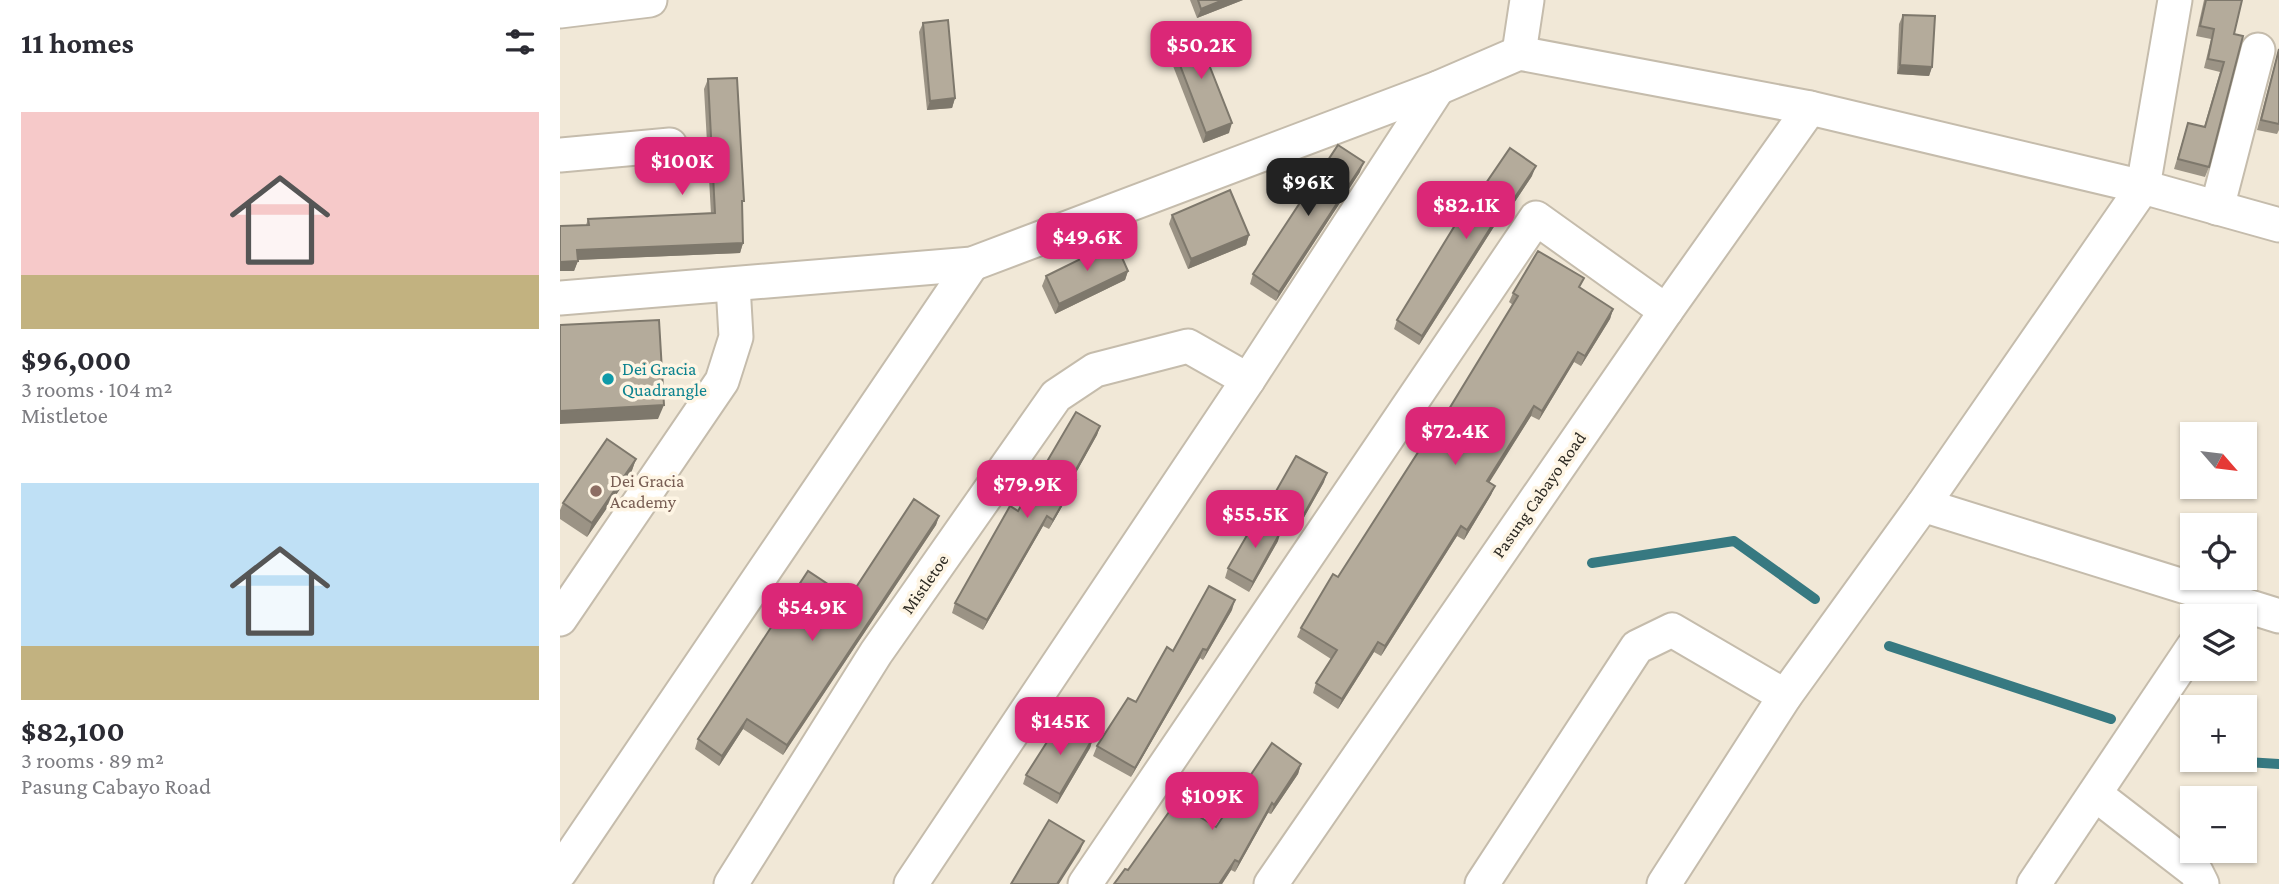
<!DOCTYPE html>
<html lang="en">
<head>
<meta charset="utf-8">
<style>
  :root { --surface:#fff; --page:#f7f7f7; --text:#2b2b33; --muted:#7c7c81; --accent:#db2777 }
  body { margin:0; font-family:"Crimson Pro",serif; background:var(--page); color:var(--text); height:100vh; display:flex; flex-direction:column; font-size:26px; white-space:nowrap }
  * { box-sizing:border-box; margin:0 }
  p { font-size:23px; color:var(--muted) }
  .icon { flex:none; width:38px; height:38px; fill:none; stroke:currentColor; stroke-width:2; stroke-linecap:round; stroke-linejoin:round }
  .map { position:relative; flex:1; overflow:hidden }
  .panel { display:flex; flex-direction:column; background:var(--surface); width:560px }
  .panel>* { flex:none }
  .needle { width:46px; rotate:118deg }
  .tools { position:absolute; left:1620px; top:422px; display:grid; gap:14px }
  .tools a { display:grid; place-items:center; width:77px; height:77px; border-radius:0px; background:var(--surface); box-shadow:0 2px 5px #0004; font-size:35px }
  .price { position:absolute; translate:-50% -60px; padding:0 16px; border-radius:14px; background:var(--accent); color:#fff; font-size:23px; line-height:46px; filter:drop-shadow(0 2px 4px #0008) }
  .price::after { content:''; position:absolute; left:50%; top:42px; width:21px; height:16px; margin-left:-10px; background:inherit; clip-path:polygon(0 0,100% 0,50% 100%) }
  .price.current { background:#222; color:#fff }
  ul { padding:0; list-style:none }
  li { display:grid; align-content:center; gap:14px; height:371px; padding:0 21px }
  li span { display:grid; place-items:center; height:217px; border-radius:0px; color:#555 }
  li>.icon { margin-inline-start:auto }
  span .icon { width:126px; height:126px; fill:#fffc; stroke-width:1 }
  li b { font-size:30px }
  h2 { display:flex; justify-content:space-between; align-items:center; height:84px; padding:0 21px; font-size:30px }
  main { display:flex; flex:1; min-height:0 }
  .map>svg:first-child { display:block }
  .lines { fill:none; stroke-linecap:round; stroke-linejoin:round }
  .stream { stroke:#377981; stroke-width:10 }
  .minor-casing { stroke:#c5bcac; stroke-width:37 }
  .minor { stroke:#fff; stroke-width:33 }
  .wall { fill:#9b9385 }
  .shaded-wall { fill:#7e786c }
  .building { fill:#b4ab9b; stroke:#7e786c; stroke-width:2 }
  .culture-dot { fill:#0f9aa8; stroke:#fef5e4; stroke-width:2.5 }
  .education-dot { fill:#8d6e63; stroke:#fef5e4; stroke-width:2.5 }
  .labels { text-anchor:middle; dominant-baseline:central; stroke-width:7; stroke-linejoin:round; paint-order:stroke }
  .culture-label { font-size:18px; fill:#0d838f; stroke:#fef5e4; text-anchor:start }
  .education-label { font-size:18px; fill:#785e54; stroke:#fef5e4; text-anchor:start }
  .street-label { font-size:18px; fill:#2d2a23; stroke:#fef5e4 }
</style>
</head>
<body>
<main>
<section class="panel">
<h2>11 homes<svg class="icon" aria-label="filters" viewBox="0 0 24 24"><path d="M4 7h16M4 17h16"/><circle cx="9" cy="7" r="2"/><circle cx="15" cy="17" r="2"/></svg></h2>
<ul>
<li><span style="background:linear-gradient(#f6c9c9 75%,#c2b280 0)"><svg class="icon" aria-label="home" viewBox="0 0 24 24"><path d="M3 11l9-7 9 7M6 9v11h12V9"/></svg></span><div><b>$96,000</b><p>3 rooms · 104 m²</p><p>Mistletoe</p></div></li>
<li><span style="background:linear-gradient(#bfe0f5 75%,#c2b280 0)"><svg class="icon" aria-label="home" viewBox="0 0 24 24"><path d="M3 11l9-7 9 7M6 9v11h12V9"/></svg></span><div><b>$82,100</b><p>3 rooms · 89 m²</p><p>Pasung Cabayo Road</p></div></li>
</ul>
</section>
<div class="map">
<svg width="1719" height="884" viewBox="0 0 1719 884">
  <rect width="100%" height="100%" fill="#f1e8d7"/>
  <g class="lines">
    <g class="stream">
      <polyline points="1032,563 1174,541 1255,599"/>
      <polyline points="1329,646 1551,719"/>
      <polyline points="1654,760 1719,764"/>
    </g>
    <defs>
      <g id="minor">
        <polyline points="0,11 90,0"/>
        <polyline points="959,53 967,0"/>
        <polyline points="0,155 110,145"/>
        <polyline points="1657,208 1698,50"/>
        <polyline points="0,298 412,264 878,88 959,53 1250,108 1583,187 1719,225"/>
        <polyline points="1363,505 1719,616"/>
        <polyline points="0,619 162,381 176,337 173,285"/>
        <polyline points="1535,794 1636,872 1642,884"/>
        <polyline points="0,872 412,264"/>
        <polyline points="171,884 316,653 496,396 535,370 628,346 688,380"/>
        <polyline points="351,884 688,380 878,88"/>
        <polyline points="525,884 976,218 1106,311"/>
        <polyline points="711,884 1106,311 1250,108"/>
        <polyline points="922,884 1077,647 1112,630 1225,696"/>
        <polyline points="1104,884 1225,696 1363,505 1583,187 1615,0"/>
        <polyline points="1474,884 1633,647"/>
      </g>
    </defs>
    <use href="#minor" class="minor-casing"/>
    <use href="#minor" class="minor"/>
  </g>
  <g class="wall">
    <polygon points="630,0 683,0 637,18"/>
    <polygon points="1644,0 1682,0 1674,34 1649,167 1645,177 1614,169 1628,123 1644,127 1660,72 1644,68 1651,39 1636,36"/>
    <polygon points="1343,15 1372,67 1369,76 1337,74 1339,24"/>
    <polygon points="363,23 395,98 392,108 367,110 359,32"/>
    <polygon points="610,39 669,133 643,143 606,48"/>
    <polygon points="1719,48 1719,130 1717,134 1697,130"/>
    <polygon points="148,79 182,207 183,243 180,253 18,260 14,271 0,271 0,226 26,225 28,219 151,214 144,89"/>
    <polygon points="800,172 716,301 690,284 693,274"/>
    <polygon points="972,176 938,227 935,225 859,345 834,329 837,320 911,205"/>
    <polygon points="612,215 689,235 686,245 628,269 609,224"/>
    <polygon points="568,271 565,280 495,314 482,286 486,276"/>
    <polygon points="1020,288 1053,309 1050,319 1021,366 1014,362 979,420 971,416 929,482 935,486 931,495 904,540 897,536 821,656 814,652 778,709 753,693 756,683 771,659 737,637 741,628 778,577 867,445 953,305 949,302 953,293"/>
    <polygon points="540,426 537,435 513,478 512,489 489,529 483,526 423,630 392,613 395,603 458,511"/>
    <polygon points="76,459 71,473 27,537 0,519 0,510 3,503"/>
    <polygon points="764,482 734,535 703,517 707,507"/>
    <polygon points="379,516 376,525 223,755 183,729 159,766 135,749 138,739 289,598"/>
    <polygon points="718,541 689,592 665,578 668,568"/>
    <polygon points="672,610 643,660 640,658 571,777 533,756 537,746 576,702"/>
    <polygon points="533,738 530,748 497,804 463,784 466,775"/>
    <polygon points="741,764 738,774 711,814 708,813 675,872 671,870 662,884 554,884 568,870 656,827"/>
  </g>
  <g class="shaded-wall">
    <polygon points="663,0 683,0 637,18 641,9"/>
    <polygon points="1340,65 1372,67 1369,76 1337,74"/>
    <polygon points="395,98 392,108 367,110 370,101"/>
    <polygon points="672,123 669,133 643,143 646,133"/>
    <polygon points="804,162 800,172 716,301 719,292"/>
    <polygon points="976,166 972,176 938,227 941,218"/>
    <polygon points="938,216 935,225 859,345 862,336"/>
    <polygon points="689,235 686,245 628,269 631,259"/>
    <polygon points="183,243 180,253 14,260 17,250"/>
    <polygon points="18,261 14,271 0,271 0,262"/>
    <polygon points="568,271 565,280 495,314 499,304"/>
    <polygon points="1053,309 1050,319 1021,366 1025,356"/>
    <polygon points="1018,352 1014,362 979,420 982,411"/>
    <polygon points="104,405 98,419 0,424 0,411"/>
    <polygon points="974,406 971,416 924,491 927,481"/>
    <polygon points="540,426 537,435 508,487 512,477"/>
    <polygon points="76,459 71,473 27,537 32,523"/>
    <polygon points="767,473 764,482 734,535 738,525"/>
    <polygon points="516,480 512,489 489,529 493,520"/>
    <polygon points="935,486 931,495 904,540 907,530"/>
    <polygon points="379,516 376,525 223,755 227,745"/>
    <polygon points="487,516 483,526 423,630 427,620"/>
    <polygon points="901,526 897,536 821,656 825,646"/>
    <polygon points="721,531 718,541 689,592 693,582"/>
    <polygon points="675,600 672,610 643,660 647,650"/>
    <polygon points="818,642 814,652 778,709 782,699"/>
    <polygon points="643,649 640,658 571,777 575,768"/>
    <polygon points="187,719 183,729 159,766 162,756"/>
    <polygon points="533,738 530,748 497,804 500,794"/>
    <polygon points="741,764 738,774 711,814 714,805"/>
    <polygon points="712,803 708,813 675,872 679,862"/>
    <polygon points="524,841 520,851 499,884 497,884"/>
    <polygon points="675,860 671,870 662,884 659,884"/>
  </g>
  <g class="building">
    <polygon points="638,0 663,0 641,9"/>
    <polygon points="1646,0 1682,0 1674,34 1683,36 1649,167 1618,159 1628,123 1645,127 1664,62 1648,59 1654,29 1640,26"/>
    <polygon points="1343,15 1375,16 1372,67 1340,65"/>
    <polygon points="388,20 395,98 370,101 363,23"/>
    <polygon points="635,29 672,123 646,133 610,39"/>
    <polygon points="1719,49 1719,124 1701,120"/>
    <polygon points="177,78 184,201 182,201 183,243 17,250 18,261 0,262 0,226 29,225 28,219 155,213 148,79"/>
    <polygon points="778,145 804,162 719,292 693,274"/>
    <polygon points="950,148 976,166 941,218 938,216 862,336 837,320 908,204 911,205"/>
    <polygon points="670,190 689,235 631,259 612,215"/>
    <polygon points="555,242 568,271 499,304 486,276"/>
    <polygon points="978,251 1024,278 1019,287 1053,309 1025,356 1018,352 982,411 974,406 927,481 935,486 907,530 901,526 825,646 818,642 782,699 756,683 777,650 741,628 773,574 778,577 864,443 867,445 958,296 953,293"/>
    <polygon points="99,320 104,405 0,411 0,325"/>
    <polygon points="516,412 540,426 512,477 516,480 493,520 487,516 427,620 395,603 450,506 458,511"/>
    <polygon points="47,439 76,459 32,523 3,503"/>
    <polygon points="736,456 767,473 738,525 707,507"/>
    <polygon points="354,499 379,516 227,745 187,719 162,756 138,739 248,571 289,598"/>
    <polygon points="697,518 721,531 693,582 668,568"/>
    <polygon points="649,586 675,600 647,650 643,649 575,768 537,746 568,698 576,702 607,647 613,651"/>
    <polygon points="501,720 533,738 500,794 466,775"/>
    <polygon points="712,743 741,764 714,805 712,803 679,862 675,860 659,884 554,884 565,869 568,870 616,802 656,827"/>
    <polygon points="489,820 524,841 497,884 451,884"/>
  </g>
  <circle class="culture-dot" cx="48" cy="379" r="7"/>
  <circle class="education-dot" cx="36" cy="491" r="7"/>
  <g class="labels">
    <g class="culture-label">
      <text x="62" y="369">Dei Gracia<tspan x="62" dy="21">Quadrangle</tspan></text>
    </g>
    <g class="education-label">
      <text x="50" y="481">Dei Gracia<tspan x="50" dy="21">Academy</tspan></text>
    </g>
    <g class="street-label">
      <text transform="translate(979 495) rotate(-55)">Pasung Cabayo Road</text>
      <text transform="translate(365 584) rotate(-55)">Mistletoe</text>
    </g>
  </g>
</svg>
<div class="tools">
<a><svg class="needle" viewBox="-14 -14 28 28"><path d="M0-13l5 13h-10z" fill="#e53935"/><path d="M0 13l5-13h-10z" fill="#7c7c81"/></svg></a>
<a><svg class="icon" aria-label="locate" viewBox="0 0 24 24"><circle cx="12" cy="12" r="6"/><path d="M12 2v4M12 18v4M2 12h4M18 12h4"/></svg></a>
<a><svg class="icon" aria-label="layers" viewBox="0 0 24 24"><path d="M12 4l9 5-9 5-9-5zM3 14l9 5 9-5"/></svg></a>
<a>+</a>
<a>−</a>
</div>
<b class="price" style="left:641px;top:81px">$50.2K</b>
<b class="price" style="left:122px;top:197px">$100K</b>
<b class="price current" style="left:748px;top:218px">$96K</b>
<b class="price" style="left:906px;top:241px">$82.1K</b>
<b class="price" style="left:527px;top:273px">$49.6K</b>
<b class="price" style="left:895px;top:467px">$72.4K</b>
<b class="price" style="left:467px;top:520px">$79.9K</b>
<b class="price" style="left:695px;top:550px">$55.5K</b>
<b class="price" style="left:252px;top:643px">$54.9K</b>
<b class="price" style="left:500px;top:757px">$145K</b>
<b class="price" style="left:652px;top:832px">$109K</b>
</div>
</main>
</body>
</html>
